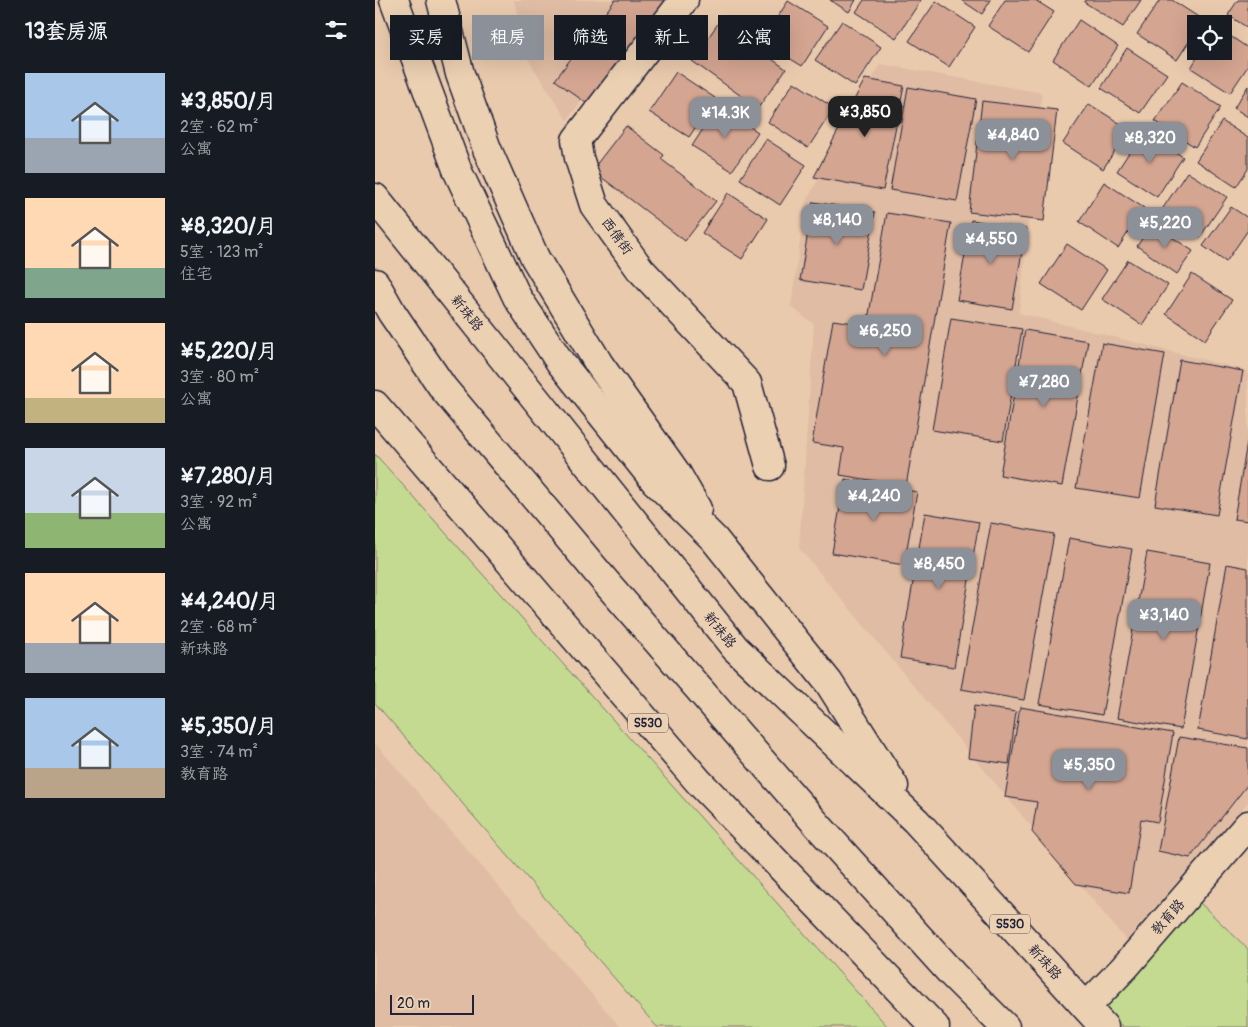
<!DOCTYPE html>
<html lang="zh">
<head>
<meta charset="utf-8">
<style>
  :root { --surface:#171b24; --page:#20242c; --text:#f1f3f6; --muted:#9ea1a6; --accent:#8c9099 }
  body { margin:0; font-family:Pangolin,"LXGW WenKai TC",sans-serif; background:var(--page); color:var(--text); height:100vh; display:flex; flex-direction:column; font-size:19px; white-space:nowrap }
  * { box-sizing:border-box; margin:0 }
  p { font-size:16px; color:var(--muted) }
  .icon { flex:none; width:28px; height:28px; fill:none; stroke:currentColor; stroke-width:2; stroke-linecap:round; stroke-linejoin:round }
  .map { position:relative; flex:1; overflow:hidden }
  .sheet { display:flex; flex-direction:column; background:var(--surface); width:375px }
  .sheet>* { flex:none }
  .top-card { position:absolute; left:15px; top:15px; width:475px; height:45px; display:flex; gap:10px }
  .tools { position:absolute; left:812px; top:15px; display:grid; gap:10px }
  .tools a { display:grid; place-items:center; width:45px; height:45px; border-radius:0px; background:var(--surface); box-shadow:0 5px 20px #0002; font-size:25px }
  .scale { position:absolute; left:15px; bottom:12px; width:84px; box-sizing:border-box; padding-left:5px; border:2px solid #22223b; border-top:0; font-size:14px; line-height:18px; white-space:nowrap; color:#22223b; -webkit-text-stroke:4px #ebd0b2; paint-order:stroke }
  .price { position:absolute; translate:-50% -42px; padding:0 11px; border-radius:10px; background:var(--accent); color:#fff; font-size:16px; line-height:32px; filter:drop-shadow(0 1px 2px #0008) }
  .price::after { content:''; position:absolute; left:50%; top:30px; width:15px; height:11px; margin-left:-8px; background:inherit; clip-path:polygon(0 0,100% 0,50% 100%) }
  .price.active { background:#222; color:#fff }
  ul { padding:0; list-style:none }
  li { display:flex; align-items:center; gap:15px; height:125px; padding:0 25px }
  li span { display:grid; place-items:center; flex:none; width:140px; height:100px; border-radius:0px; color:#555 }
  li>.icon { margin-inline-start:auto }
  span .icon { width:60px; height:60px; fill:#fffc; stroke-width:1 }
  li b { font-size:21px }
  h2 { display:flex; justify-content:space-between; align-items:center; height:60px; padding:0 25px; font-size:21px }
  .chip { padding:0 18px; border-radius:0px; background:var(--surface); box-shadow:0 5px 20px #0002; font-size:18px; line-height:45px }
  .chip.active { background:var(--accent); color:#fff }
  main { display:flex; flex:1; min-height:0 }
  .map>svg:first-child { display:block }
  .built { fill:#dfbca3 }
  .green { fill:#c4da90; stroke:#737e66 }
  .building { fill:#d4a591; stroke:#22223b }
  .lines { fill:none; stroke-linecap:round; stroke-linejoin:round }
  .minor-casing { stroke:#22223b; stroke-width:31 }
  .highway-casing { stroke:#22223b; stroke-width:31 }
  .minor { stroke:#ebd0b2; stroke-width:28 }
  .highway { stroke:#ebd0b2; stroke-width:28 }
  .labels { text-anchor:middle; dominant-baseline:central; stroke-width:5; stroke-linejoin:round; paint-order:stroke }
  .shield { fill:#ebd0b2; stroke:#5e565f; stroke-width:1 }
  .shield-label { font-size:12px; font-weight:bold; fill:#22223b }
  .street-label { font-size:14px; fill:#22223b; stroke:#ebd0b2 }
</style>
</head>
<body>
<main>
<section class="sheet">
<h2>13套房源<svg class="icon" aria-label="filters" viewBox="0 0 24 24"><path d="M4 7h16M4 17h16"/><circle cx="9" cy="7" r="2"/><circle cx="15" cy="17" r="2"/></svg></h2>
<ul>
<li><span style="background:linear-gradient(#a9c7e8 65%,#9aa5b1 0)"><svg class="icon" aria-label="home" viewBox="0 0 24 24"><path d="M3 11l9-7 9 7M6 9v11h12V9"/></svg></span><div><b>¥3,850/月</b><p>2室 · 62 m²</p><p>公寓</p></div></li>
<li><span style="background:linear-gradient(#ffd9b3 70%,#7fa58c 0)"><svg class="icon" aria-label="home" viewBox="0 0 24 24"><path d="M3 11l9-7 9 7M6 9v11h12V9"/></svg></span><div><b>¥8,320/月</b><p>5室 · 123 m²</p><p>住宅</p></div></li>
<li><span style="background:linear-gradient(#ffd9b3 75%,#c2b280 0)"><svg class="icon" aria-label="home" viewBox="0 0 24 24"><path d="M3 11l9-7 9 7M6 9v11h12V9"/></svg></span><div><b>¥5,220/月</b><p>3室 · 80 m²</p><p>公寓</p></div></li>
<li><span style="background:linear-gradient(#c9d6e8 65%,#8fb573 0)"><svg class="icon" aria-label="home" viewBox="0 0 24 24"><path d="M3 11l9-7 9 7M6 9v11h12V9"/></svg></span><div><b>¥7,280/月</b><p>3室 · 92 m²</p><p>公寓</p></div></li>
<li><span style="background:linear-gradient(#ffd9b3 70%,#9aa5b1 0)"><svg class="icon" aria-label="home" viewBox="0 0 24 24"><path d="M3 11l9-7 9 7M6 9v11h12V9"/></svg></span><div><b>¥4,240/月</b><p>2室 · 68 m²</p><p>新珠路</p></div></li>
<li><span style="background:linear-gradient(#a9c7e8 70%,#b9a48a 0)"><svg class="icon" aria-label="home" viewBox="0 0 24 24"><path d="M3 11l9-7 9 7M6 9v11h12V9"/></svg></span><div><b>¥5,350/月</b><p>3室 · 74 m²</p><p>教育路</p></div></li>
</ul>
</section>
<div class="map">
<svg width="873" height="1027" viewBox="0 0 873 1027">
  <rect width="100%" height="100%" fill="#eacaad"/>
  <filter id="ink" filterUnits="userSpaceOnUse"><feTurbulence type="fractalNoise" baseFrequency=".02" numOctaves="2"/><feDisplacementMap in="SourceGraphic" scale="10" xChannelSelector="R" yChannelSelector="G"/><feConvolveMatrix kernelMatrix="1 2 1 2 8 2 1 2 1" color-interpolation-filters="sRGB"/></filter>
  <g filter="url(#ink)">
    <g class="built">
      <polygon points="139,0 285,0 192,120 153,59"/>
      <polygon points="505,64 667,93 644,313 873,371 873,802 751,940 424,548 439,324 416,307 430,204"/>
      <polygon points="0,743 245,1027 0,1027"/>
    </g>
    <g class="green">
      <polygon points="0,454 513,1027 282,1027 0,703"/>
      <polygon points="825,903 873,949 873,1027 748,1027 728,1008"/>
    </g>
    <g class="building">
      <polygon points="240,0 300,0 219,109 180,80"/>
      <polygon points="455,0 481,0 474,12"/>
      <polygon points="489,0 546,0 521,38 481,12"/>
      <polygon points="586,0 616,0 607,14"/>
      <polygon points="630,0 660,0 679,12 653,52 613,26"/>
      <polygon points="710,0 766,0 748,27 709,2"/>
      <polygon points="785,0 797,0 828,20 826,24 821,24 821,31 802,60 762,34"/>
      <polygon points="863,0 873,0 873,28 853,15"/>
      <polygon points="413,1 453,26 427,66 387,41"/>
      <polygon points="561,1 600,27 574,67 534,41"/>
      <polygon points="704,20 743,46 717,86 678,60"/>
      <polygon points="467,21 506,47 480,86 440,60"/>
      <polygon points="344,22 411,69 383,108 317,61"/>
      <polygon points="849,32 873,48 873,66 855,93 816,68 826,51 849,51"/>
      <polygon points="752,48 792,74 765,113 726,88"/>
      <polygon points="301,72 340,98 314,137 274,112"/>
      <polygon points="490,79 529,86 508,190 439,177"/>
      <polygon points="419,82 459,108 433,148 393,122"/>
      <polygon points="807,82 846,107 820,147 780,121"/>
      <polygon points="873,86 873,117 859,108"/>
      <polygon points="533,87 601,99 582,201 515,190"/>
      <polygon points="607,101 682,110 669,221 594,212"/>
      <polygon points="714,104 754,129 728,169 688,143"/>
      <polygon points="343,106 383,132 357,171 317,146"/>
      <polygon points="847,121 873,138 873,169 861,187 821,161"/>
      <polygon points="251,126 289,155 286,159 341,201 310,241 217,170"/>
      <polygon points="768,131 808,157 782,197 742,171"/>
      <polygon points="391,139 431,165 405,205 365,179"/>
      <polygon points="812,172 852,197 825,237 786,211"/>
      <polygon points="729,182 769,208 743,248 704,222"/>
      <polygon points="353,193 393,219 367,259 327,233"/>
      <polygon points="438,202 500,212 486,290 425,280"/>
      <polygon points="856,207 873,218 873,230 851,262 828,246"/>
      <polygon points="512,213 576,223 531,486 465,475 469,448 437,443 458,320 492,325"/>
      <polygon points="596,220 651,229 637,309 582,300"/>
      <polygon points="777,224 818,251 802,274 762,246"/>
      <polygon points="692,244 732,270 706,310 666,284"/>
      <polygon points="753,260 793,285 767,325 727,299"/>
      <polygon points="817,274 857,300 830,340 791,314"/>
      <polygon points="576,318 647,329 628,441 557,430"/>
      <polygon points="650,330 713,341 687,486 625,475"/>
      <polygon points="727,343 790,354 765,498 701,488"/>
      <polygon points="805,360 868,371 842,515 780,505"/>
      <polygon points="873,437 873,521 859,519"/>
      <polygon points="470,479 542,492 529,565 457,553"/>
      <polygon points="550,513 604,522 579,667 525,658"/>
      <polygon points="616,523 679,534 649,700 586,689"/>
      <polygon points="694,538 757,549 727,715 664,704"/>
      <polygon points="772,552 835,563 806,729 742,718"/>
      <polygon points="852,564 873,568 873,739 823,730"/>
      <polygon points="599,706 641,712 634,764 593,758"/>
      <polygon points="645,707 798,733 783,822 766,819 754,893 701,884 657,832 662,802 630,797"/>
      <polygon points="804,737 873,748 873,784 815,858 783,851"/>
    </g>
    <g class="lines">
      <defs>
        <g id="minor">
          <polyline points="309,0 201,140 204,158 219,205 265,269 372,383 395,466"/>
          <polyline points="711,1007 749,968 873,825"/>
        </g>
        <g id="highway">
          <polyline points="19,0 83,172 142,297 185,362 280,481 339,539 454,683 519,786"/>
          <polyline points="66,0 85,74 112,149 160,258 224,364 302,474 322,509"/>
          <polyline points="0,198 360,648 541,821 729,1027"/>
          <polyline points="0,283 17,313 68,388 229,580 445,828 578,975 630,1027"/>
          <polyline points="0,405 324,782 560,1027"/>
        </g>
      </defs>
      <use href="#minor" class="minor-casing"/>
      <use href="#highway" class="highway-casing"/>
      <use href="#minor" class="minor"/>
      <use href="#highway" class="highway"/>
    </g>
  </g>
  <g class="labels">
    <g class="shield">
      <rect x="253" y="713.5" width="40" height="19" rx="4"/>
      <rect x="615" y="914.5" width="40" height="19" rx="4"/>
    </g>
    <g class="shield-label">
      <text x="273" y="723">S530</text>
      <text x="635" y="924">S530</text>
    </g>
    <g class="street-label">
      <text transform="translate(242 236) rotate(54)">西倩街</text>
      <text transform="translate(92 313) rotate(51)">新珠路</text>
      <text transform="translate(345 630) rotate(51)">新珠路</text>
      <text transform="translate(793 917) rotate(-49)">教育路</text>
      <text transform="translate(670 962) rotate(48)">新珠路</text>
    </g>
  </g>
</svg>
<div class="tools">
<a><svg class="icon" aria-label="locate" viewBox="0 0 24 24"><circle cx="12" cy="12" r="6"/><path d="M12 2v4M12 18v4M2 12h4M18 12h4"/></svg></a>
</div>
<div class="scale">20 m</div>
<b class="price active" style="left:490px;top:138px">¥3,850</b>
<b class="price" style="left:350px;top:139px">¥14.3K</b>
<b class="price" style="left:638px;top:161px">¥4,840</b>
<b class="price" style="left:775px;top:164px">¥8,320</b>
<b class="price" style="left:462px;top:246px">¥8,140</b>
<b class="price" style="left:790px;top:249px">¥5,220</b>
<b class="price" style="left:616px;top:265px">¥4,550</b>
<b class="price" style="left:510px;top:357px">¥6,250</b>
<b class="price" style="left:669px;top:408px">¥7,280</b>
<b class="price" style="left:499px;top:522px">¥4,240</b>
<b class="price" style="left:564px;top:590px">¥8,450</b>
<b class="price" style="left:789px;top:641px">¥3,140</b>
<b class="price" style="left:714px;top:791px">¥5,350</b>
<div class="top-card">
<a class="chip">买房</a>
<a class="chip active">租房</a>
<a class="chip">筛选</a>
<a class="chip">新上</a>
<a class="chip">公寓</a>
</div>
</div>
</main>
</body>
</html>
